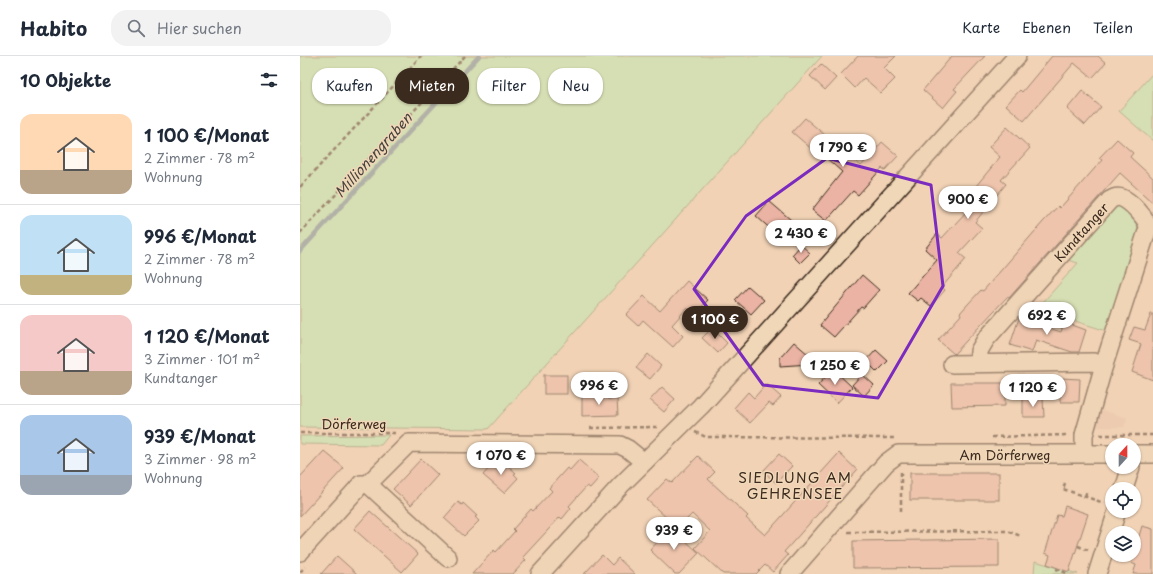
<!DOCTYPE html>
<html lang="de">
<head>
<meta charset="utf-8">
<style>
  :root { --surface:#fff; --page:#f2f2f3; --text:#1f2937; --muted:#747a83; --line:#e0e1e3; --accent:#3b2a1e }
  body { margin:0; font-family:"Playpen Sans",sans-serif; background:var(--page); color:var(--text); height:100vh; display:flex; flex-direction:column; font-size:15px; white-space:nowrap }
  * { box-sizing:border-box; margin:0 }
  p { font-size:13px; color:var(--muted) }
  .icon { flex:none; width:22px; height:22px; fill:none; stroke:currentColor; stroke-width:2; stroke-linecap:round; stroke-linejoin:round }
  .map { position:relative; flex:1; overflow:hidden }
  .details { display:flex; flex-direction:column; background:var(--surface); width:300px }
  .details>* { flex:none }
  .hud { position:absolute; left:12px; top:12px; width:380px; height:36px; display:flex; gap:8px }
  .needle { width:26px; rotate:21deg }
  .tools { position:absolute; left:805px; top:382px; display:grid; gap:8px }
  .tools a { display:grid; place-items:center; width:36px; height:36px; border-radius:50%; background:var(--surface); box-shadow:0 1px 3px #0004; font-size:20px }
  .price { position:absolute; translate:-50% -34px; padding:0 9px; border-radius:14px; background:#fff; color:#222; font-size:13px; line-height:26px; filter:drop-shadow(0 1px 2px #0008) }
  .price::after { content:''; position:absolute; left:50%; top:24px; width:12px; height:9px; margin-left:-6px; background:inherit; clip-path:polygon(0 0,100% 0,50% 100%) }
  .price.selected { background:var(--accent); color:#fff }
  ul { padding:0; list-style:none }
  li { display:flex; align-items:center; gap:12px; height:100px; padding:0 20px }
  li+li { border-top:1px solid var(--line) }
  li span { display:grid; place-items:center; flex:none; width:112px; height:80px; border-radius:12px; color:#555 }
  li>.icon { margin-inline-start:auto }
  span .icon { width:48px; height:48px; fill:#fffc; stroke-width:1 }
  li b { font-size:17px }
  h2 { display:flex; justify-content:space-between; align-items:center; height:48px; padding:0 20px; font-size:17px }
  .pill { padding:0 14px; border-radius:16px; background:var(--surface); box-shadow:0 1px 3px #0004; font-size:14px; line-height:36px }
  .pill.selected { background:var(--accent); color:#fff }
  header { display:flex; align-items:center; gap:24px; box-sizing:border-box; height:56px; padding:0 20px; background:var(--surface); border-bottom:1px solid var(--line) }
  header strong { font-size:19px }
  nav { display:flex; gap:22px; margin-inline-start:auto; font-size:14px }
  .search { width:280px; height:36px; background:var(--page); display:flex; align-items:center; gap:10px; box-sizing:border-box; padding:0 14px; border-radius:16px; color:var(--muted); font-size:15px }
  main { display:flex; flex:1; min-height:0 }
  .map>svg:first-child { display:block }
  .built { fill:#e8c3aa }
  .green { fill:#b6eeb2; stroke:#788c68 }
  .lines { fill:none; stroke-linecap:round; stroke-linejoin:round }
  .stream { stroke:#688b97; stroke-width:4.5 }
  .building { fill:#eab3a3; stroke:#3b2a1e }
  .street-casing { stroke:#3b2a1e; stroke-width:20 }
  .path { stroke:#3b2a1e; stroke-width:2.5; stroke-dasharray:4 3; stroke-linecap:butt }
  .street { stroke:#f0d7b8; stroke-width:17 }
  .marked { fill:none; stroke:#7b2cbf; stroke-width:3; stroke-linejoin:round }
  .labels { text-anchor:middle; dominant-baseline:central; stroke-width:3; stroke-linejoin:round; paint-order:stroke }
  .street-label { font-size:13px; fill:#3b2a1e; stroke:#f0d7b8 }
  .water-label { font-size:14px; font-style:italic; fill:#46423c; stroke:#f0d7b8 }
  .neighbourhood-label { font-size:14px; letter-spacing:1px; fill:#3b2a1e; stroke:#f0d7b8 }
</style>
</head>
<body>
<header>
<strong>Habito</strong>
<div class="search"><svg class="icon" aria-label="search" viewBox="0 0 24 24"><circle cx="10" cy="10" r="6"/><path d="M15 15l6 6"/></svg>Hier suchen</div>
<nav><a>Karte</a><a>Ebenen</a><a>Teilen</a></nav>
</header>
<main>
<section class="details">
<h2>10 Objekte<svg class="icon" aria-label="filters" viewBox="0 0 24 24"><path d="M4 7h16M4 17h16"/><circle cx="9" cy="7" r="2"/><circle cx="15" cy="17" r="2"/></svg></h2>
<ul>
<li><span style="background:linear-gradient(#ffd9b3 70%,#b9a48a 0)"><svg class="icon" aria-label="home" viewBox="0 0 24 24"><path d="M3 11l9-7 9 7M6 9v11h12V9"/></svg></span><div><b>1 100 €/Monat</b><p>2 Zimmer · 78 m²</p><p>Wohnung</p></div></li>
<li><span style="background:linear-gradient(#bfe0f5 75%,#c2b280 0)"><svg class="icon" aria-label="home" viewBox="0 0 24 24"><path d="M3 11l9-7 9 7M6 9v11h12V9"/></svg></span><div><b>996 €/Monat</b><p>2 Zimmer · 78 m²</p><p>Wohnung</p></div></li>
<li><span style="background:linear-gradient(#f6c9c9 70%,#b9a48a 0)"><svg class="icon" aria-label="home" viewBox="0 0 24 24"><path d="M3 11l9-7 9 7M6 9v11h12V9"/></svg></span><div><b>1 120 €/Monat</b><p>3 Zimmer · 101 m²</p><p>Kundtanger</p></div></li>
<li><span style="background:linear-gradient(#a9c7e8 75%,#9aa5b1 0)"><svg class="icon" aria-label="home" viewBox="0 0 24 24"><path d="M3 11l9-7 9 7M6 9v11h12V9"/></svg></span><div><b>939 €/Monat</b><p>3 Zimmer · 98 m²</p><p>Wohnung</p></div></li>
</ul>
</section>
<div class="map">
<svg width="853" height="518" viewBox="0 0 853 518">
  <rect width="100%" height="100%" fill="#f1d2b5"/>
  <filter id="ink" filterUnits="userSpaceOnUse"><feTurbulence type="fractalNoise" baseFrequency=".025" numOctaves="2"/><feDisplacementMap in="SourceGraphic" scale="8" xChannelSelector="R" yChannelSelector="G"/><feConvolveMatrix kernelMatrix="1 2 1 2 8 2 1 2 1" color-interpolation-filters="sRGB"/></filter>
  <g filter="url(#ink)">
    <polygon class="built" points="798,353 827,362 824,371 792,371"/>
    <g class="green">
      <polygon points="0,0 522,0 188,373 0,371"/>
      <polygon points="853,17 853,85 819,55"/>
      <polygon points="818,147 844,170 810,276 737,253 778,207 764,203"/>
      <polygon points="89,379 81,389 0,388 0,380"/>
      <polygon points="735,505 778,518 734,518"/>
    </g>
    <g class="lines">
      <polyline class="stream" points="0,195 179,0"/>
    </g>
    <g class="building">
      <polygon points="558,0 596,0 584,12 595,23 581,37 564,22 555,32 541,18"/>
      <polygon points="652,0 685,0 654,33 657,35 643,52 623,34"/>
      <polygon points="752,0 798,0 806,7 792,22 774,7 724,65 706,49 720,34 722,36"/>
      <polygon points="521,8 536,22 525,34 510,20"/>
      <polygon points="782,35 801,51 785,69 767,53"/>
      <polygon points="505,62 561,110 582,86 598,100 585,114 582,112 558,139 553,135 526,165 512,154 542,116 516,93 514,95 492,76"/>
      <polygon points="707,71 730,92 701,124 706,128 675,166 682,172 659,197 666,203 642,231 645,234 631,250 621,242 618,245 608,237 637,204 625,193 637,178 642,182 679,142 671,136 700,101 689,91"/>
      <polygon points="817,83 833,97 830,101 853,122 853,147 820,117 709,242 707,241 654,298 638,284 661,259 660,257 668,248 681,234 683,235 743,166 758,150 760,152 802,104 799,102"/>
      <polygon points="469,145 498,170 484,185 456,160"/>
      <polygon points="501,189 510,197 500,207 492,199"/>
      <polygon points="562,219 579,234 563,252 561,251 534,281 520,269"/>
      <polygon points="387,225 408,244 394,259 387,252 372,269 383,280 373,291 343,264 338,270 326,259 344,240 360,255"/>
      <polygon points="448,230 464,244 451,258 435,244"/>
      <polygon points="851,258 853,258 853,324 832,316 841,288 829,284 834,271 845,274"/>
      <polygon points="719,262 761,276 764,266 786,274 779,296 772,296 736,284 732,296 710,289"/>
      <polygon points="412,272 427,287 418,297 402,282"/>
      <polygon points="494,286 509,299 510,308 480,310 480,302"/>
      <polygon points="576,294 588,305 577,316 566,305"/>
      <polygon points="348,298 361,310 350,323 336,312"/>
      <polygon points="533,313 552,331 537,347 518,329"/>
      <polygon points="562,318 574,329 564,340 552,329"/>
      <rect x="244" y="319" width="23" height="19"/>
      <polygon points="760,322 780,323 779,346 760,346"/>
      <polygon points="651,327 705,327 705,350 652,351"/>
      <polygon points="466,328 481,341 473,350 469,347 450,367 434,352 448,336 454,342"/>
      <polygon points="362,331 375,343 364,356 350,344"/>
      <polygon points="306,339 307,343 317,343 318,359 282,360 282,340"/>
      <polygon points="723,342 743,342 744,361 723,361"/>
      <polygon points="24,395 44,412 0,460 0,421"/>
      <polygon points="539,397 557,414 484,496 488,499 473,516 465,509 456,518 423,518 395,492 410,475 392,458 378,472 347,444 367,423 372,427 398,400 415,416 408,423 448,460 446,462 465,479"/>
      <polygon points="479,398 492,410 476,427 463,415"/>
      <polygon points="121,403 138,419 111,449 93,433"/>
      <polygon points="197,403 200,406 202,404 216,417 214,418 218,422 204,437 183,419"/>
      <polygon points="279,404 299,422 290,432 287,430 269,450 271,452 262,463 260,461 223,501 226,504 213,518 172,518 194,494 196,496 215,475 213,473 231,453 233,455 252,435 249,432 267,412 270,414"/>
      <rect x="610" y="417" width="89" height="27"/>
      <polygon points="158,446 162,449 163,447 177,460 175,461 179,465 164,480 144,462"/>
      <polygon points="765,450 788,458 769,516 747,508 750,499 745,497 757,459 762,460"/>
      <polygon points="70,455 118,498 102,516 54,473"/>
      <polygon points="842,470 853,473 853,518 833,518 836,509 831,507"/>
      <polygon points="371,471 399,497 379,518 375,518 350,494"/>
      <polygon points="699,483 699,511 553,512 553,485"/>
      <polygon points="302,499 312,509 318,502 335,518 284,518"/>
      <polygon points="37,500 57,518 21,518"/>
    </g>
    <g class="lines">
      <defs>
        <g id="street">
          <path d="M679,307V295L686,283L810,144C814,142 817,140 822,142C830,145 848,163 848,172L804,309L784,379V397"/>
          <polyline points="652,308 793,306 804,309"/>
          <polyline points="834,398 853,398"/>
          <polyline points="68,428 148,502"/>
          <polyline points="824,433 831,411"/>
          <polyline points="0,496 57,433 61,428 68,428 109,387 320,389 328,393 344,406"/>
          <polyline points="240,518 321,429 401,350 717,0"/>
          <polyline points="489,518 586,407 598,398 812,398"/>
          <polyline points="797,518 817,455"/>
        </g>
      </defs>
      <use href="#street" class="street-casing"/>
      <g class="path">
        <polyline points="0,131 121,0"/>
        <polyline points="0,177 165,0"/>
        <polyline points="290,372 357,371"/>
        <polyline points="395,376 406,381 595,382"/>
        <polyline points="0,377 97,377"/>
        <polyline points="800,379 853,379"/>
        <polyline points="692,381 769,379"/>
        <polyline points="765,427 763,433 804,447"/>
        <polyline points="785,440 787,435"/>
        <polyline points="601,455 601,415"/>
        <polyline points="548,476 707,475 721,480"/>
        <polyline points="778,490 788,494"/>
        <polyline points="756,513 769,518"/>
        <polyline points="0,516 5,511"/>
      </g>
      <use href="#street" class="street"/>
    </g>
  </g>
  <path d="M0 0H853V518H0ZM527,102L631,129L643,230L578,342L463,329L394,233L446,160Z" fill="#f1d2b5" fill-opacity=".55" fill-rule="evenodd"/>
  <path class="marked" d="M527,102L631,129L643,230L578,342L463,329L394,233L446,160Z"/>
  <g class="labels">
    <g class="street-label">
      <text transform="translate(781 176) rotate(-48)">Kundtanger</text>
      <text x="54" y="367">Dörferweg</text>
      <text x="705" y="398">Am Dörferweg</text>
    </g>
    <g class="water-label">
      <text transform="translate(73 99) rotate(-48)">Millionengraben</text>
    </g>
    <g class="neighbourhood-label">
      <text x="495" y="421">SIEDLUNG AM<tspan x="495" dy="16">GEHRENSEE</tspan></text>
    </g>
  </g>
</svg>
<div class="tools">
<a><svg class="needle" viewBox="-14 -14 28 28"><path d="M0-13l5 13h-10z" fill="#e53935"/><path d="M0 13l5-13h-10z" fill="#747a83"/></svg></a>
<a><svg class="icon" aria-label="locate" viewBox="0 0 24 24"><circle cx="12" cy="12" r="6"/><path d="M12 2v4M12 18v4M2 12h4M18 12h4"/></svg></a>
<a><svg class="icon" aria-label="layers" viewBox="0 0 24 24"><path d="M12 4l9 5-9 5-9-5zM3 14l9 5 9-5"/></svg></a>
</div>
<b class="price" style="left:543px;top:112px">1 790 €</b>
<b class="price" style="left:668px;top:164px">900 €</b>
<b class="price" style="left:501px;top:198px">2 430 €</b>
<b class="price" style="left:747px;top:280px">692 €</b>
<b class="price selected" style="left:415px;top:284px">1 100 €</b>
<b class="price" style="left:535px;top:330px">1 250 €</b>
<b class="price" style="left:299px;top:350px">996 €</b>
<b class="price" style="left:733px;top:352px">1 120 €</b>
<b class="price" style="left:201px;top:420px">1 070 €</b>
<b class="price" style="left:374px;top:495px">939 €</b>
<div class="hud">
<a class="pill">Kaufen</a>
<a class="pill selected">Mieten</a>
<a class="pill">Filter</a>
<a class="pill">Neu</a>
</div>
</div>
</main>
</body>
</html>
